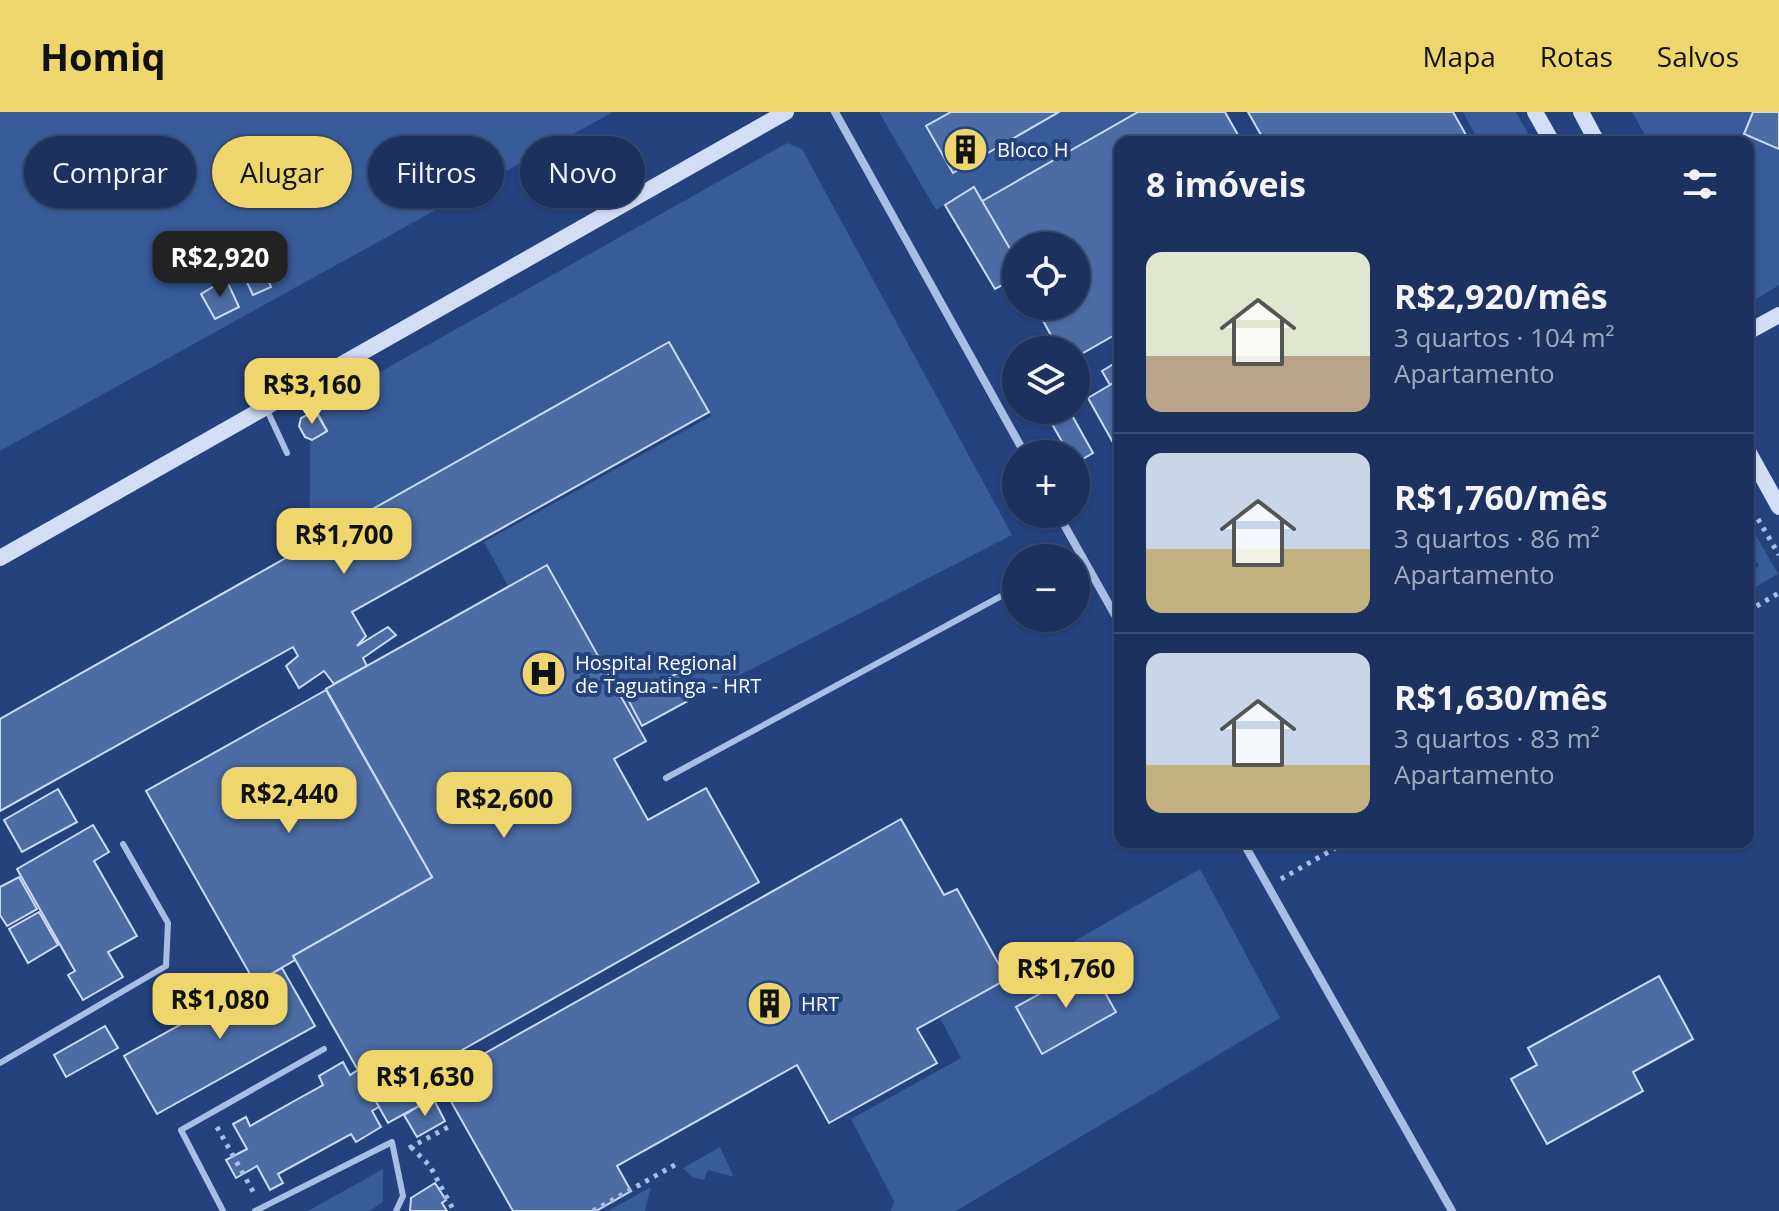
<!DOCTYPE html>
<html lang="pt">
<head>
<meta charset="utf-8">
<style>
  :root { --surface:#1b325e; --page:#283e67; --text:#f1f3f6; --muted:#a0aabc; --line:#394d73; --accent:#efd66c }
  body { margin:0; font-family:"Open Sans",sans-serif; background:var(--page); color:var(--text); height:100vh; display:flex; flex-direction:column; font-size:30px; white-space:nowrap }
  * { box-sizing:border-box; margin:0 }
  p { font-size:26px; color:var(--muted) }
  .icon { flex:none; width:44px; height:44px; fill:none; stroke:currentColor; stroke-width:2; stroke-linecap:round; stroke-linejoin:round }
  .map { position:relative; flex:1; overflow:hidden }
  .details { position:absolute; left:1114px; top:24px; width:640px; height:712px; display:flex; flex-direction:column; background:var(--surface); border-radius:16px; box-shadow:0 2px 6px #0004,0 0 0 2px var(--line) }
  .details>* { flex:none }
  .banner { position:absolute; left:24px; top:24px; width:760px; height:72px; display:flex; gap:16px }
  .fabs { position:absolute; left:1002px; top:120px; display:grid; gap:16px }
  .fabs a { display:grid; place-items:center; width:88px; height:88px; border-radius:50%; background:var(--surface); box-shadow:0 2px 6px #0004,0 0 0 2px var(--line); font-size:40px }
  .price { position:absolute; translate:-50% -68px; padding:0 18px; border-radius:16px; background:var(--accent); color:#111; font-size:26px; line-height:52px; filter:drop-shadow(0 2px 4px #0008) }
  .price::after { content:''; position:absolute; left:50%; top:48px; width:24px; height:18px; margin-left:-12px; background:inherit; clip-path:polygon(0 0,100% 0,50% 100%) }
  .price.selected { background:#222; color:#fff }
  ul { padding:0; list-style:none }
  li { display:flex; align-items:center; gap:24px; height:200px; padding:0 32px }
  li+li { border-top:2px solid var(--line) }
  li span { display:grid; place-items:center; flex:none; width:224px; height:160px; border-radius:16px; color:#555 }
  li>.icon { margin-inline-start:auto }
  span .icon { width:96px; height:96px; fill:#fffc; stroke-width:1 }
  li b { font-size:34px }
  h2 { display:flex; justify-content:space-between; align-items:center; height:96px; padding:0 32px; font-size:34px }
  .tag { padding:0 28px; border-radius:36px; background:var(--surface); box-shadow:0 2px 6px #0004,0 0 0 2px var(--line); font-size:28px; line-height:72px }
  .tag.selected { background:var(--accent); color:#111 }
  header { display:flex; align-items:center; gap:48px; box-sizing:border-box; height:112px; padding:0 40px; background:var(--accent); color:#111 }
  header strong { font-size:38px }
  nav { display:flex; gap:44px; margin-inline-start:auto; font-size:28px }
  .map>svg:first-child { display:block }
  .green { fill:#385b9a }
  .building { fill:#4c6ca5; stroke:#ccdaf4; stroke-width:2 }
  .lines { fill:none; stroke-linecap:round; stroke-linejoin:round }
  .path { stroke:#a9bee5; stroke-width:5; stroke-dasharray:4 6; stroke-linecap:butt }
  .lane { stroke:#a9bee5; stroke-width:6 }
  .street { stroke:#a9bee5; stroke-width:8 }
  .secondary { stroke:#d2def5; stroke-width:16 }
  .labels { text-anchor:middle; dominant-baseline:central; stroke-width:8; stroke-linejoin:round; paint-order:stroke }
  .poi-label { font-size:20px; fill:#fff; stroke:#24427d; text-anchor:start }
</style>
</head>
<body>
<header>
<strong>Homiq</strong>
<nav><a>Mapa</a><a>Rotas</a><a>Salvos</a></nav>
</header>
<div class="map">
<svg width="1779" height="1099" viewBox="0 0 1779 1099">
  <rect width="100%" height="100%" fill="#24427d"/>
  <g class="green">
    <polygon points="0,0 613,0 0,339"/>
    <polygon points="879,0 1144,0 984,93 974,76 936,98"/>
    <polygon points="1463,0 1516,0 1533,30 1479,30"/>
    <polygon points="1632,0 1779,0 1779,173 1748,192 1748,30 1649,30"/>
    <polygon points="787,31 802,37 1012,423 639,615 548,452 508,474 484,430 711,304 669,229 315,429 310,407 310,327 327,319 318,304 323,292"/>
    <polygon points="1748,409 1778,462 1748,479 1748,461 1759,454 1748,435"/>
    <polygon points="1200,757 1280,906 956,1099 891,1099 894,1089 851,1007 961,946 940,906"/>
    <polygon points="720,1035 734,1065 708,1058 704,1068 692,1065 683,1056"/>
    <polygon points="383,1057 383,1090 369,1099 308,1099"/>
    <polygon points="651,1075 645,1099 608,1099"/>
  </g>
  <g class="building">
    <polygon points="951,0 1059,0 953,61 926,14"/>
    <polygon points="1138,0 1225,0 1242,30 1120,30 1120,220 1076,245 1076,238 1059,238 1035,194 1076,194 1076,134 1016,134 1016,161 977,92"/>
    <polygon points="1248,0 1453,0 1470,30 1265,30"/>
    <polygon points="1753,0 1779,0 1779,37 1744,22"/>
    <polygon points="974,75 1016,147 1016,166 995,177 945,93"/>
    <polygon points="263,155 271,175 253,183 244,164"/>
    <polygon points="226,167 239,195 215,207 201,182"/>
    <polygon points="669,230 709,300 352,500 366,524 357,534 388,515 396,523 363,546 367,554 334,572 324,559 299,576 286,554 298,544 293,535 0,699 0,607"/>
    <polygon points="1120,248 1120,277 1114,280 1102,259"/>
    <polygon points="1120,267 1120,343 1088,286"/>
    <polygon points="316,298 327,319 313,327 305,325 300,315 302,307"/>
    <polygon points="1055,298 1069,298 1093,341 1076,351 1076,342 1069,342 1047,303"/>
    <polygon points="315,299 327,319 312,328 305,325 299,314 301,306"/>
    <polygon points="547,453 646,629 614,647 648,708 706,676 759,770 441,950 455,974 388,1011 293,844 432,765 326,577"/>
    <polygon points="683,558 697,584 642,614 624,580 637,573 641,581"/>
    <polygon points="326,578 432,765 293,844 295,848 255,871 146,679"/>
    <polygon points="58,677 77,710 22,740 4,708"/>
    <polygon points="901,707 944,783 957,777 1007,867 917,917 937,951 829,1011 797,953 617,1054 631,1079 596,1099 513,1099 445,979 455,974 448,962"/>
    <polygon points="93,713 109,740 94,749 137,824 108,840 123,865 83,888 68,863 75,859 17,757"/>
    <polygon points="19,765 37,797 7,814 0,803 0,775"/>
    <polygon points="39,800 58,833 28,851 9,817"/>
    <polygon points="1090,854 1116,900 1042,942 1016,895"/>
    <polygon points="282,856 315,914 157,1002 124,944"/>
    <polygon points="1659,864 1693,927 1633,960 1643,979 1547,1032 1511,967 1537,953 1528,936"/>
    <polygon points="105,914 118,936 66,965 54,943"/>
    <polygon points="343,950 350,963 358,958 379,995 372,999 381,1015 356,1030 351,1022 278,1062 283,1071 270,1078 257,1054 236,1066 226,1048 247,1037 233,1012 246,1005 250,1014 296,988 323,973 319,964"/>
    <polygon points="433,986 445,1009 417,1025 404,1003"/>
    <polygon points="435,1071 446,1088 442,1091 447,1099 410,1099 411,1086"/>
  </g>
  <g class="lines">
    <g class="path">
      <polyline points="1758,407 1779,443"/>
      <polyline points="1748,499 1779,481"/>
      <polyline points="1281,767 1346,730"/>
      <polyline points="217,1015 255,1083"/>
      <polyline points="411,1035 430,1054 454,1099"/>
      <polyline points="409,1036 450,1014"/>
      <polyline points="593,1099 680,1050"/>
    </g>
    <g class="lane">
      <polyline points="267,298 287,341"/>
      <polyline points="1072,446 1080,442"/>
      <polyline points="666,666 1016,476"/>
      <polyline points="0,951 166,854 168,811 123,732"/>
      <polyline points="223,1099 181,1018 324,937"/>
      <polyline points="255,1099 392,1030 403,1084 396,1099"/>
    </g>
    <g class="street">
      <polyline points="835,0 1025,342"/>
      <polyline points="1058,402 1120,512"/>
      <polyline points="1243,730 1452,1099"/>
    </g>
    <g class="secondary">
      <polyline points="1535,0 1552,30"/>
      <polyline points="1581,0 1597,30"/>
      <polyline points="1748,220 1779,203"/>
      <polyline points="1748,339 1779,395"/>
      <polyline points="0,446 786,0"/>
    </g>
  </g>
  <defs>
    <symbol id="building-disc" viewBox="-11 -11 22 22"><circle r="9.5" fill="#efd66c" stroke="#24427d"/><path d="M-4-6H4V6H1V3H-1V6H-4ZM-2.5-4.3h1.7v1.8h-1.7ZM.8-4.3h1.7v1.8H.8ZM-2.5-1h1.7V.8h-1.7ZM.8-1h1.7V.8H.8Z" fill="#111"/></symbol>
    <symbol id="hospital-disc" viewBox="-11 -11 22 22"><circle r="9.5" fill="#efd66c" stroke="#24427d"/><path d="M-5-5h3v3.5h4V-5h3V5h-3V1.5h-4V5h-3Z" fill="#111"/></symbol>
  </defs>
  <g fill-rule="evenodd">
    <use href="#building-disc" x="940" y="12" width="51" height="51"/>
    <use href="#hospital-disc" x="518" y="536" width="51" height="51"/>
    <use href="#building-disc" x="744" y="866" width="51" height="51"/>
  </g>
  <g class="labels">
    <g class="poi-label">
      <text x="997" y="37">Bloco H</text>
      <text x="575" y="550">Hospital Regional<tspan x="575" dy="23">de Taguatinga - HRT</tspan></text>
      <text x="801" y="891">HRT</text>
    </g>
  </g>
</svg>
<div class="fabs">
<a><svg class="icon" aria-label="locate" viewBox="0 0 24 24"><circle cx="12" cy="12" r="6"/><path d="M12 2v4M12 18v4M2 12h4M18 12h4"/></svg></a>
<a><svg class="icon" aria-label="layers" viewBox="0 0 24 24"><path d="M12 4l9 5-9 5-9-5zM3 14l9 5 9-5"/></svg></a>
<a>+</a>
<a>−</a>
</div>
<b class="price selected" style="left:220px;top:187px">R$2,920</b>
<b class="price" style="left:312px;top:314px">R$3,160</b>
<b class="price" style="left:344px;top:464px">R$1,700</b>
<b class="price" style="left:289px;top:723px">R$2,440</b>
<b class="price" style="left:504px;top:728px">R$2,600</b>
<b class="price" style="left:1066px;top:898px">R$1,760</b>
<b class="price" style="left:220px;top:929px">R$1,080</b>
<b class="price" style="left:425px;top:1006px">R$1,630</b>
<div class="banner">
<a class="tag">Comprar</a>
<a class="tag selected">Alugar</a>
<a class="tag">Filtros</a>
<a class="tag">Novo</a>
</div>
<section class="details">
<h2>8 imóveis<svg class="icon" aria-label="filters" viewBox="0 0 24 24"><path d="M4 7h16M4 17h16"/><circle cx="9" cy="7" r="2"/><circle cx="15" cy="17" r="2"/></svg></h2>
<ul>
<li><span style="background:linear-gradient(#dfe7d0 65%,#b9a48a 0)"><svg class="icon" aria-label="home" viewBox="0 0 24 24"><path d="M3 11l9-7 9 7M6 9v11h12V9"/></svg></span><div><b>R$2,920/mês</b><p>3 quartos · 104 m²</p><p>Apartamento</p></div></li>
<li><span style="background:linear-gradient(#c9d6e8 60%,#c2b280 0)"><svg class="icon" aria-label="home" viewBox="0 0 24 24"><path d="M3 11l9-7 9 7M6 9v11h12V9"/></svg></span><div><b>R$1,760/mês</b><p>3 quartos · 86 m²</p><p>Apartamento</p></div></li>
<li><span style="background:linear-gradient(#c9d6e8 70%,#c2b280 0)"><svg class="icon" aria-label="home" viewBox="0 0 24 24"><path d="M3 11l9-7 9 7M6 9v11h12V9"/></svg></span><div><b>R$1,630/mês</b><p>3 quartos · 83 m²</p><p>Apartamento</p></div></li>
</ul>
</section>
</div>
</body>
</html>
